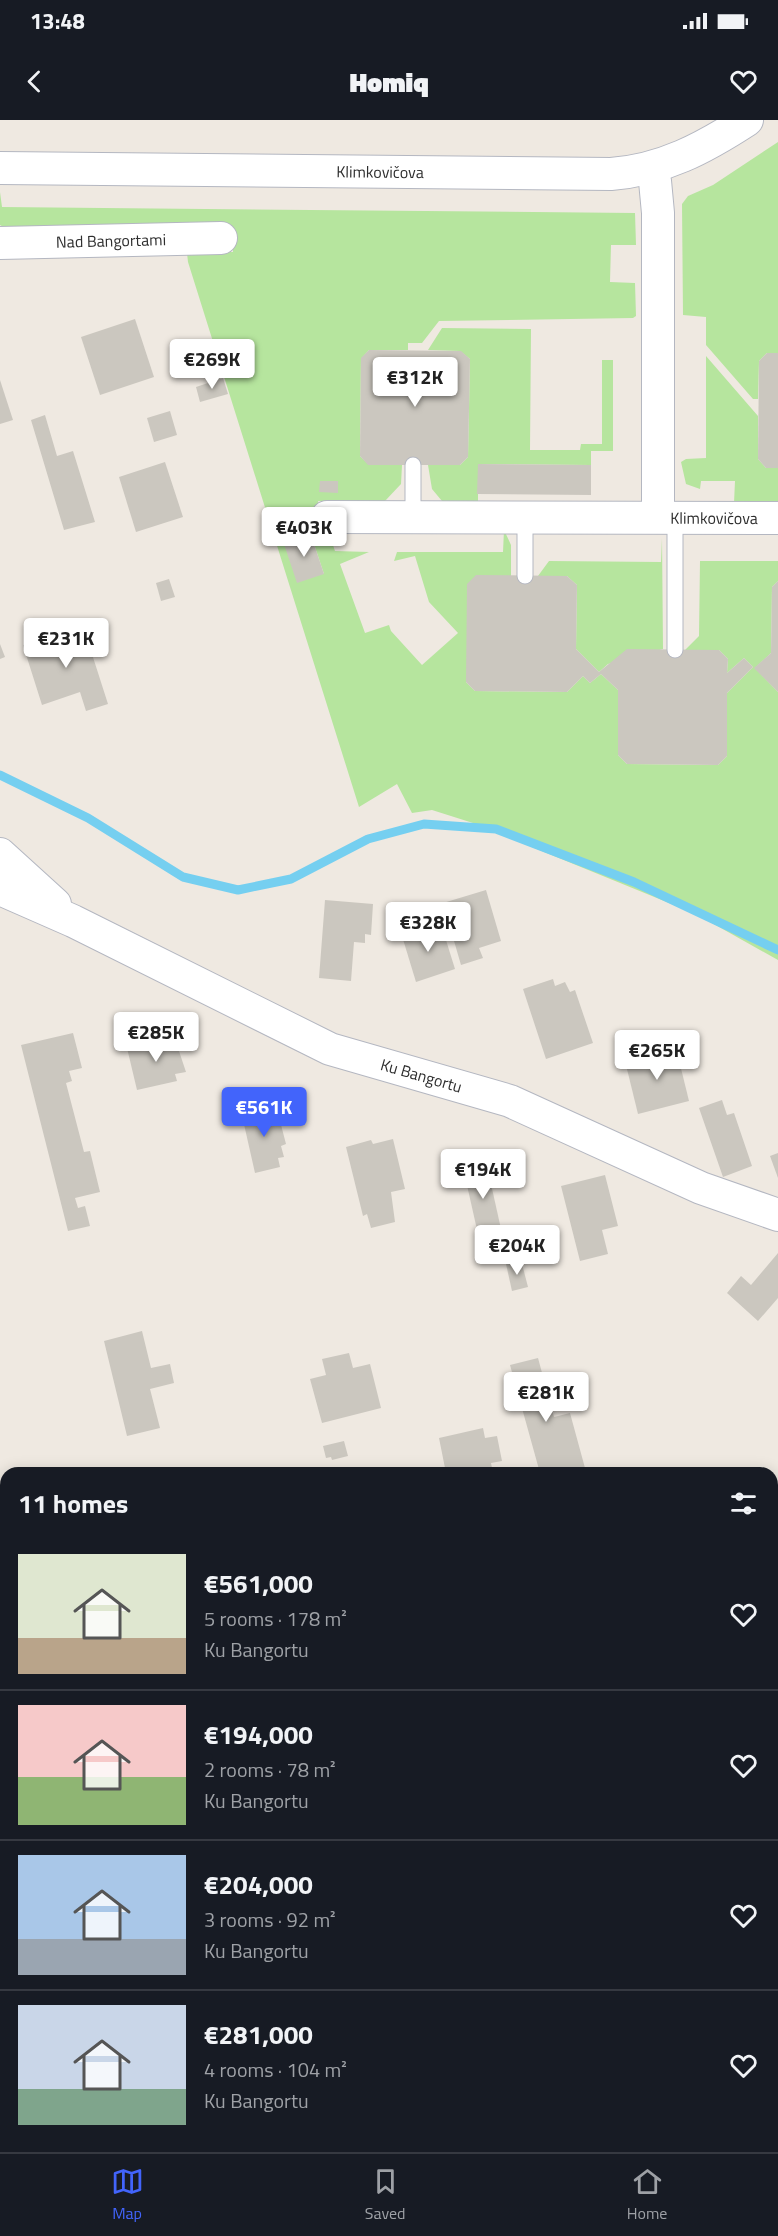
<!DOCTYPE html>
<html lang="en">
<head>
<meta charset="utf-8">
<style>
  :root { --surface:#171b24; --page:#20242c; --text:#f1f3f6; --muted:#9ea1a6; --line:#363941; --accent:#4264fb }
  body { margin:0; font-family:"Titillium Web",sans-serif; background:var(--page); color:var(--text); height:100vh; display:flex; flex-direction:column; font-size:22px; white-space:nowrap }
  * { box-sizing:border-box; margin:0 }
  p { font-size:20px; color:var(--muted) }
  .icon { flex:none; width:33px; height:33px; fill:none; stroke:currentColor; stroke-width:2; stroke-linecap:round; stroke-linejoin:round }
  .map { position:relative; flex:1; overflow:hidden }
  .side { position:absolute; left:0px; top:1347px; width:778px; height:686px; display:flex; flex-direction:column; background:var(--surface); border-radius:18px 18px 0 0; box-shadow:0 3px 15px #0003 }
  .side>* { flex:none }
  .price { position:absolute; translate:-50% -51px; padding:0 14px; border-radius:6px; background:#fff; color:#222; font-size:20px; line-height:39px; filter:drop-shadow(0 2px 3px #0008) }
  .price::after { content:''; position:absolute; left:50%; top:36px; width:18px; height:14px; margin-left:-9px; background:inherit; clip-path:polygon(0 0,100% 0,50% 100%) }
  .price.on { background:var(--accent); color:#fff }
  ul { padding:0; list-style:none }
  li { display:flex; align-items:center; gap:18px; height:150px; padding:0 18px }
  li+li { border-top:2px solid var(--line) }
  li span { display:grid; place-items:center; flex:none; width:168px; height:120px; border-radius:0px; color:#555 }
  li>.icon { margin-inline-start:auto }
  span .icon { width:72px; height:72px; fill:#fffc; stroke-width:1 }
  li b { font-size:26px }
  h2 { display:flex; justify-content:space-between; align-items:center; height:72px; padding:0 18px; font-size:26px }
  .status { display:flex; justify-content:space-between; align-items:center; height:42px; padding:0 30px; background:var(--surface); direction:ltr }
  .status svg { height:16px; fill:currentColor }
  header { display:flex; justify-content:space-between; align-items:center; height:78px; padding:0 18px; background:var(--surface); font-size:27px; font-weight:800 }
  .dock { display:flex; justify-content:space-around; align-items:center; height:84px; border-top:2px solid var(--line); background:var(--surface); font-size:16px; color:var(--muted) }
  .dock a { display:grid; justify-items:center; gap:3px }
  .dock .on { color:var(--accent) }
  .map>svg:first-child { display:block }
  .green { fill:#b6e59e; fill-rule:evenodd }
  .lines { fill:none; stroke-linecap:round; stroke-linejoin:round }
  .stream { stroke:#75cff0; stroke-width:9 }
  .building { fill:#cbc7bf }
  .lane-casing { stroke:#b4b7c1; stroke-width:17 }
  .street-casing { stroke:#b4b7c1; stroke-width:34 }
  .lane { stroke:#fff; stroke-width:15 }
  .street { stroke:#fff; stroke-width:32 }
  .labels { text-anchor:middle; dominant-baseline:central; stroke-width:6; stroke-linejoin:round; paint-order:stroke }
  .street-label { font-size:16px; fill:#2e2e2e; stroke:#fff }
</style>
</head>
<body>
<div class="status"><b>13:48</b><svg viewBox="0 0 49 12"><path d="M0 12V9h3v3zM5 12V6h3v6zM10 12V3h3v9zM15 12V0h3v12zM26 1h20v11H26zM47 4h2v5h-2z"/></svg></div>
<header><svg class="icon" aria-label="back" viewBox="0 0 24 24"><path d="M15 5l-7 7 7 7"/></svg>Homiq<svg class="icon" aria-label="heart" viewBox="0 0 24 24"><path d="M12 20l-8-8c-3-5 5-10 8-4 3-6 11-1 8 4z"/></svg></header>
<div class="map">
<svg width="778" height="2032" viewBox="0 0 778 2032">
  <rect width="100%" height="100%" fill="#efe9e1"/>
  <g class="green">
    <polygon points="778,22 778,233 767,233 759,241 758,279 753,279 706,225 706,197 683,195 682,84 688,76 713,65"/>
    <path d="M0,72L2,87L635,93L636,125H611L610,162L635,163L636,196L633,198L439,201L422,223H408V230H369L361,239L360,336L369,345H402L401,364L385,381H318L335,431L369,432L340,444L365,513L389,505L391,511L422,545L458,513L429,482L415,436L394,441L397,432H503L504,410L511,425V456L466,562L475,571L567,572L583,556L590,563L601,554L618,570V635L627,644L718,645L727,636V573L753,547L744,538L727,553L728,539L719,530H685L699,516L700,441H778V461L772,467L771,533L755,548L778,572V840L696,794L473,703L432,690L412,693L397,664L359,687L188,142L187,133L233,132V112L7,109L0,105ZM310,412L324,454L284,421Z"/>
    <polygon points="442,208 531,209 530,330 580,330 581,324 602,324 602,240 613,240 613,331 591,331 591,345 478,344 478,381 442,381 432,369 428,345 460,345 468,337 470,239 460,231 428,230"/>
    <polygon points="706,236 758,296 758,339 766,348 778,348 778,383 734,383 735,361 701,361 700,369 686,364 681,342 686,339 706,338"/>
    <polygon points="662,418 663,529 608,544 599,552 576,529 577,465 567,456 538,456 549,441 661,442"/>
  </g>
  <g class="lines">
    <polyline class="stream" points="0,655 88,698 183,757 238,770 291,759 368,719 424,704 496,709 634,762 778,830"/>
  </g>
  <g class="building">
    <polygon points="135,199 154,257 100,275 81,217"/>
    <polygon points="369,230 461,231 470,239 468,337 460,345 368,345 360,336 361,238"/>
    <polygon points="767,233 778,233 778,348 766,348 758,339 759,241"/>
    <polygon points="223,258 228,274 200,282 196,267"/>
    <polygon points="0,260 13,300 0,304"/>
    <polygon points="170,291 177,315 154,322 147,298"/>
    <polygon points="45,295 57,336 73,331 95,402 64,410 31,300"/>
    <polygon points="165,342 183,397 136,412 119,357"/>
    <polygon points="478,344 591,345 591,375 477,374"/>
    <polygon points="320,361 338,361 338,373 319,372"/>
    <polygon points="310,412 324,454 297,463 283,421"/>
    <polygon points="476,455 567,456 577,465 576,529 599,552 627,529 719,530 728,539 727,553 744,538 753,547 727,573 727,636 718,645 627,644 618,635 618,570 601,554 590,563 583,556 567,572 475,571 466,562 467,464"/>
    <polygon points="169,459 175,477 161,481 156,463"/>
    <polygon points="778,461 778,572 754,548 771,533 772,467"/>
    <polygon points="83,506 108,584 86,591 80,572 42,585 23,525"/>
    <polygon points="0,524 5,537 0,539"/>
    <polygon points="486,770 501,821 479,828 483,838 461,845 443,783"/>
    <polygon points="325,780 373,784 371,815 365,814 365,823 354,822 351,861 319,858"/>
    <polygon points="441,804 455,849 416,862 402,816"/>
    <polygon points="553,859 555,866 565,862 570,872 575,870 593,923 546,939 523,869"/>
    <polygon points="73,913 82,948 69,951 72,961 66,963 84,1032 90,1031 100,1072 75,1078 78,1088 85,1086 90,1106 68,1111 21,925"/>
    <polygon points="174,916 186,952 175,954 177,961 137,970 127,928"/>
    <polygon points="676,928 689,981 638,994 625,941"/>
    <polygon points="722,980 727,995 734,993 752,1046 723,1057 699,988"/>
    <polygon points="266,986 267,992 273,991 276,1003 280,1001 286,1024 281,1026 284,1037 278,1038 280,1047 255,1053 241,991"/>
    <polygon points="393,1019 405,1069 391,1072 395,1102 371,1108 367,1094 363,1096 346,1027 371,1020 373,1024"/>
    <polygon points="778,1033 778,1058 770,1036"/>
    <polygon points="485,1037 503,1118 480,1123 462,1043"/>
    <polygon points="605,1055 618,1106 602,1110 608,1134 580,1141 561,1066"/>
    <polygon points="778,1133 778,1178 758,1201 727,1173 741,1156 751,1165"/>
    <polygon points="521,1140 528,1167 512,1171 506,1144"/>
    <polygon points="142,1211 151,1248 170,1244 174,1263 150,1269 160,1308 127,1316 104,1221"/>
    <polygon points="349,1233 353,1248 370,1244 381,1288 322,1303 310,1259 326,1255 322,1239"/>
    <polygon points="538,1238 554,1297 570,1293 585,1348 565,1353 540,1353 510,1245"/>
    <polygon points="483,1308 485,1318 497,1316 502,1341 491,1343 493,1353 446,1353 439,1318"/>
    <polygon points="344,1321 348,1336 332,1340 331,1337 326,1338 323,1326"/>
    <polygon points="6,1466 6,1553 1,1555 0,1467"/>
    <polygon points="778,1901 778,1974 777,1974 772,1955 772,1902"/>
    <polygon points="581,2026 610,2026 612,2032 582,2032"/>
    <polygon points="676,2026 748,2026 751,2032 677,2032"/>
  </g>
  <g class="lines">
    <defs>
      <g id="lane">
        <polyline points="413,345 413,397"/>
        <polyline points="525,397 525,456"/>
        <polyline points="675,530 675,397"/>
      </g>
      <g id="street">
        <path id="s1" d="M0,48L611,54C663,50 704,28 747,0"/>
        <polyline points="648,49 655,61 658,93 658,397"/>
        <path id="s2" d="M0,123L221,118"/>
        <path id="s3" d="M327,397L778,398"/>
        <polyline points="0,734 55,784"/>
        <path id="s4" d="M0,769L73,801L330,929L510,981L701,1068L778,1095"/>
        <polyline points="772,1495 778,1494"/>
        <polyline points="0,1627 6,1626"/>
      </g>
    </defs>
    <use href="#lane" class="lane-casing"/>
    <use href="#street" class="street-casing"/>
    <use href="#lane" class="lane"/>
    <use href="#street" class="street"/>
  </g>
  <g class="labels">
    <g class="street-label">
      <text stroke="none"><textPath href="#s1" startOffset="380">Klimkovičova</textPath></text>
      <text stroke="none"><textPath href="#s2" startOffset="111">Nad Bangortami</textPath></text>
      <text stroke="none"><textPath href="#s3" startOffset="387">Klimkovičova</textPath></text>
      <text stroke="none"><textPath href="#s4" startOffset="462">Ku Bangortu</textPath></text>
    </g>
  </g>
</svg>
<b class="price" style="left:212px;top:270px">€269K</b>
<b class="price" style="left:415px;top:288px">€312K</b>
<b class="price" style="left:304px;top:438px">€403K</b>
<b class="price" style="left:66px;top:549px">€231K</b>
<b class="price" style="left:428px;top:833px">€328K</b>
<b class="price" style="left:156px;top:943px">€285K</b>
<b class="price" style="left:657px;top:961px">€265K</b>
<b class="price on" style="left:264px;top:1018px">€561K</b>
<b class="price" style="left:483px;top:1080px">€194K</b>
<b class="price" style="left:517px;top:1156px">€204K</b>
<b class="price" style="left:546px;top:1303px">€281K</b>
<section class="side">
<h2>11 homes<svg class="icon" aria-label="filters" viewBox="0 0 24 24"><path d="M4 7h16M4 17h16"/><circle cx="9" cy="7" r="2"/><circle cx="15" cy="17" r="2"/></svg></h2>
<ul>
<li><span style="background:linear-gradient(#dfe7d0 70%,#b9a48a 0)"><svg class="icon" aria-label="home" viewBox="0 0 24 24"><path d="M3 11l9-7 9 7M6 9v11h12V9"/></svg></span><div><b>€561,000</b><p>5 rooms · 178 m²</p><p>Ku Bangortu</p></div><svg class="icon" aria-label="heart" viewBox="0 0 24 24"><path d="M12 20l-8-8c-3-5 5-10 8-4 3-6 11-1 8 4z"/></svg></li>
<li><span style="background:linear-gradient(#f6c9c9 60%,#8fb573 0)"><svg class="icon" aria-label="home" viewBox="0 0 24 24"><path d="M3 11l9-7 9 7M6 9v11h12V9"/></svg></span><div><b>€194,000</b><p>2 rooms · 78 m²</p><p>Ku Bangortu</p></div><svg class="icon" aria-label="heart" viewBox="0 0 24 24"><path d="M12 20l-8-8c-3-5 5-10 8-4 3-6 11-1 8 4z"/></svg></li>
<li><span style="background:linear-gradient(#a9c7e8 70%,#9aa5b1 0)"><svg class="icon" aria-label="home" viewBox="0 0 24 24"><path d="M3 11l9-7 9 7M6 9v11h12V9"/></svg></span><div><b>€204,000</b><p>3 rooms · 92 m²</p><p>Ku Bangortu</p></div><svg class="icon" aria-label="heart" viewBox="0 0 24 24"><path d="M12 20l-8-8c-3-5 5-10 8-4 3-6 11-1 8 4z"/></svg></li>
<li><span style="background:linear-gradient(#c9d6e8 70%,#7fa58c 0)"><svg class="icon" aria-label="home" viewBox="0 0 24 24"><path d="M3 11l9-7 9 7M6 9v11h12V9"/></svg></span><div><b>€281,000</b><p>4 rooms · 104 m²</p><p>Ku Bangortu</p></div><svg class="icon" aria-label="heart" viewBox="0 0 24 24"><path d="M12 20l-8-8c-3-5 5-10 8-4 3-6 11-1 8 4z"/></svg></li>
</ul>
</section>
</div>
<nav class="dock">
<a class="on"><svg class="icon" aria-label="map" viewBox="0 0 24 24"><path d="M3 6l6-2 6 2 6-2v14l-6 2-6-2-6 2zM9 4v14M15 6v14"/></svg>Map</a>
<a><svg class="icon" aria-label="saved" viewBox="0 0 24 24"><path d="M7 4h10v16l-5-4-5 4z"/></svg>Saved</a>
<a><svg class="icon" aria-label="home" viewBox="0 0 24 24"><path d="M3 11l9-7 9 7M6 9v11h12V9"/></svg>Home</a>
</nav>
</body>
</html>
